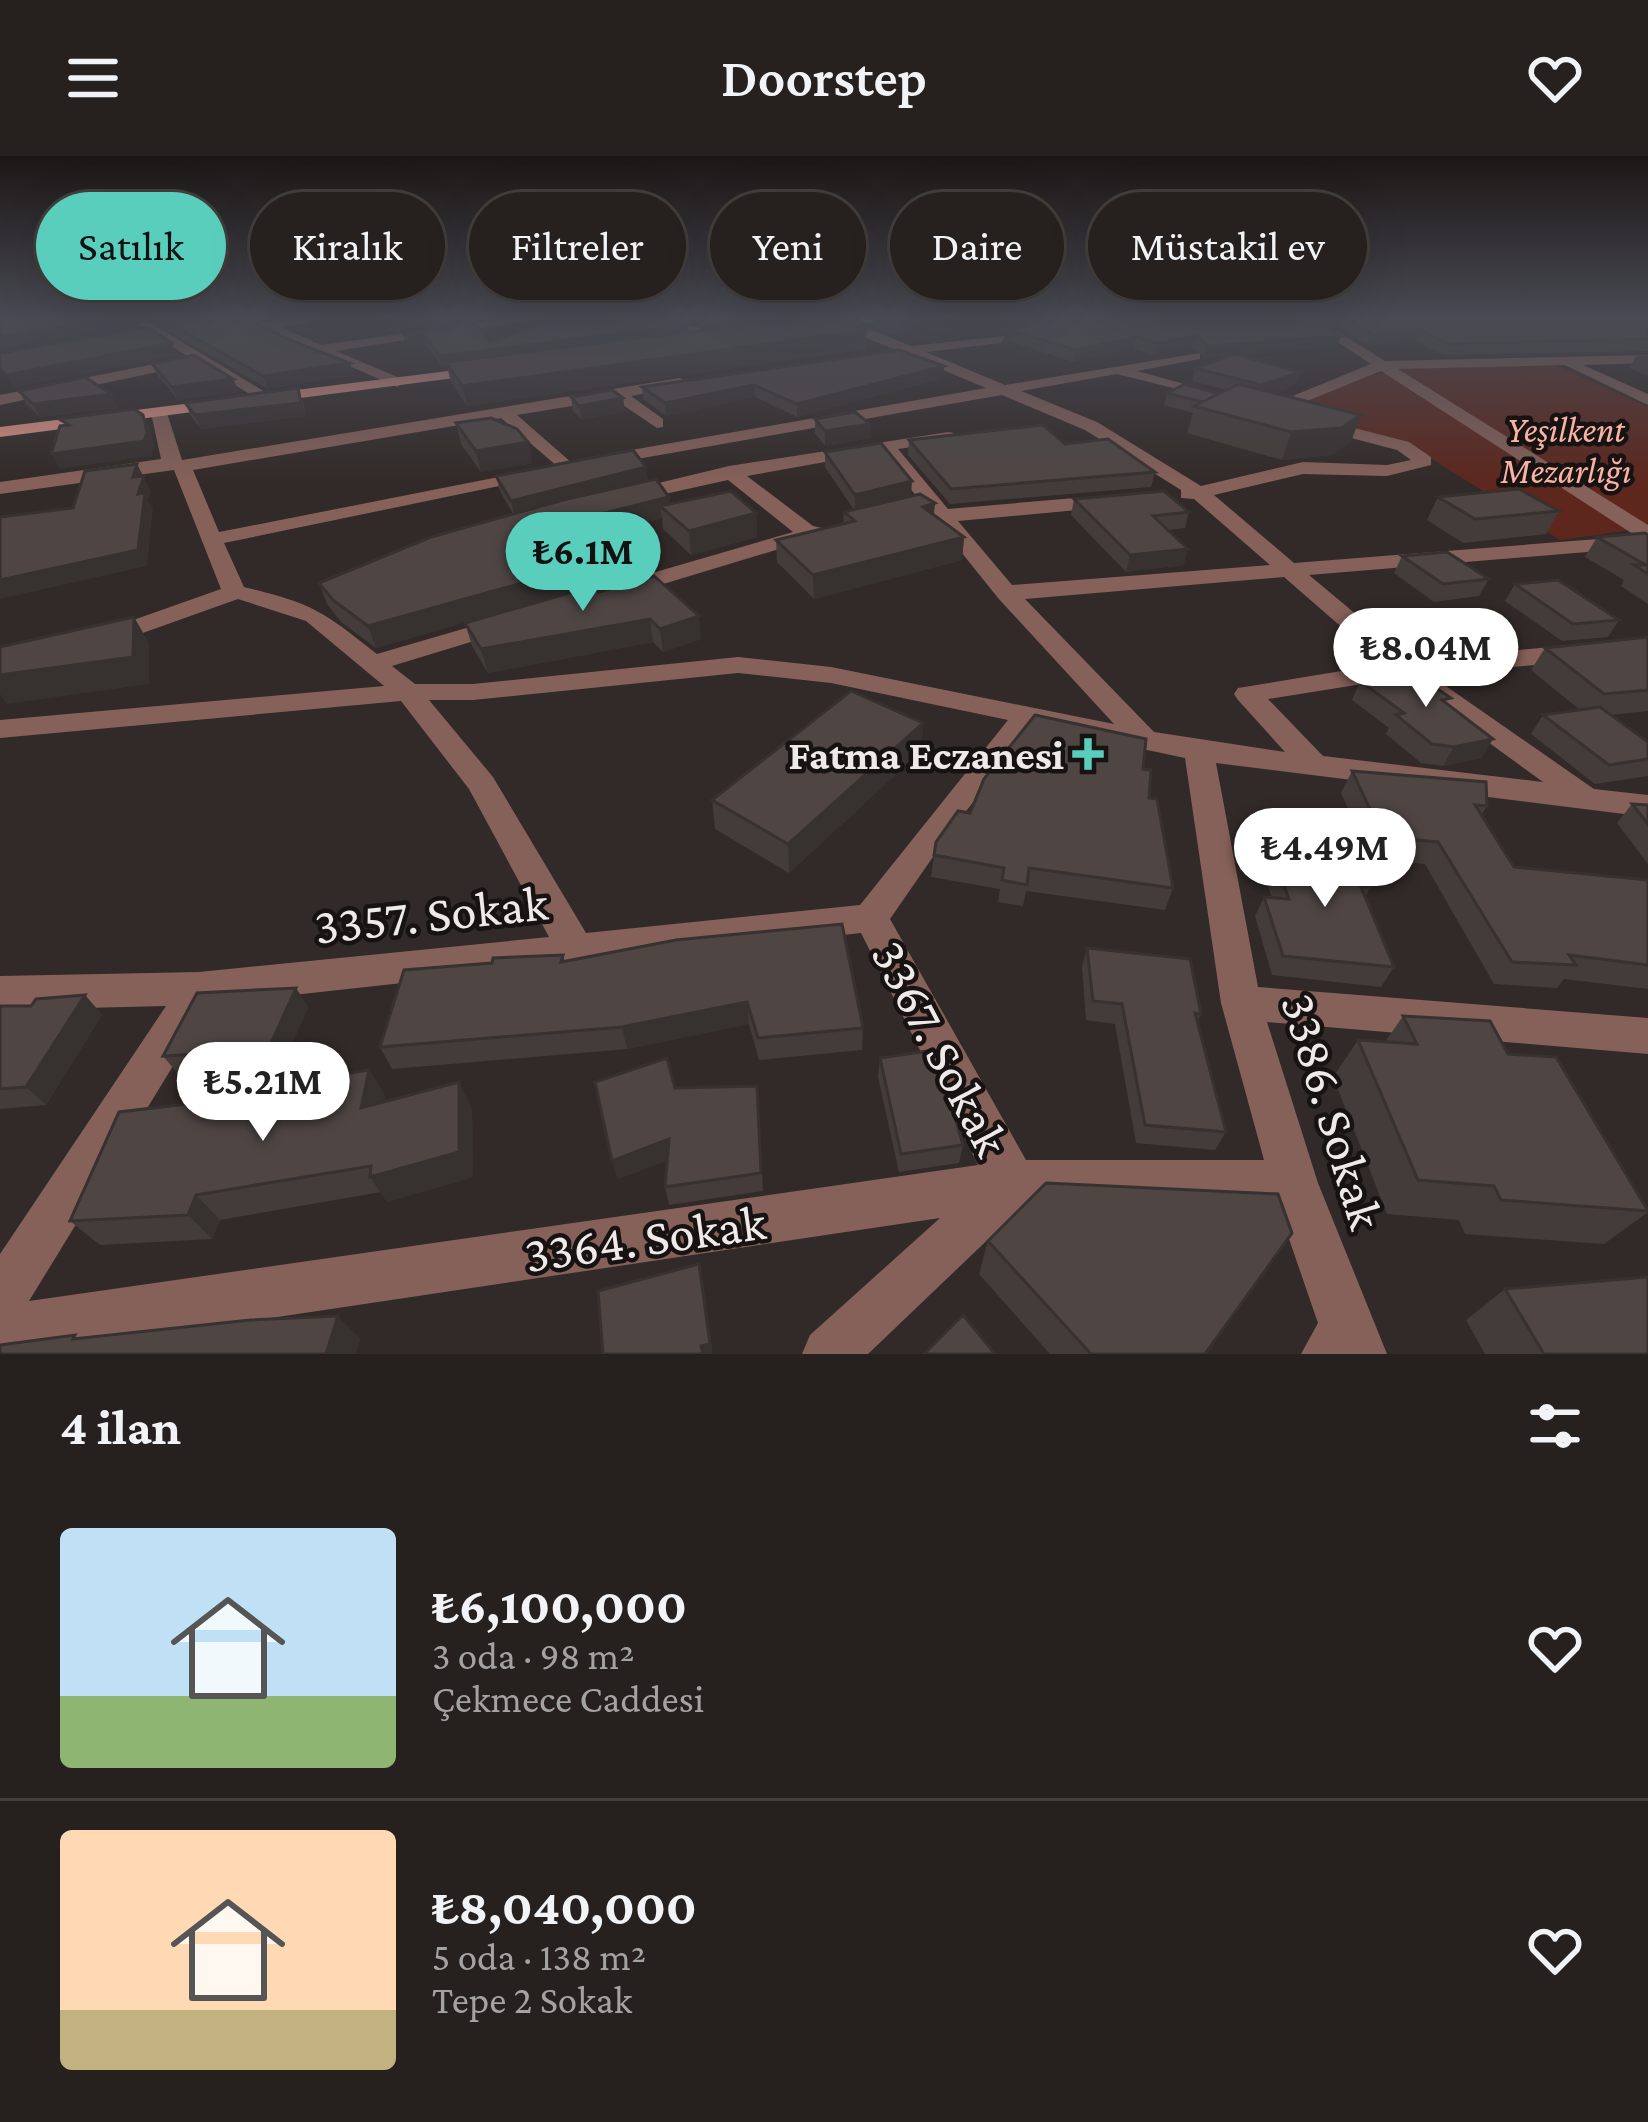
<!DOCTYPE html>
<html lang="tr">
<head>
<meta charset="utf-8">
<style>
  :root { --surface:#26201e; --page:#2e2827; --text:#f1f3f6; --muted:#a4a3a4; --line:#423e3c; --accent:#5acebd }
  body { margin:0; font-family:"Crimson Pro",serif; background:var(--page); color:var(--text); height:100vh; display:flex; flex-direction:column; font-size:45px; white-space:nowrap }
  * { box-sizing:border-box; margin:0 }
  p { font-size:39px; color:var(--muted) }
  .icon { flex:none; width:66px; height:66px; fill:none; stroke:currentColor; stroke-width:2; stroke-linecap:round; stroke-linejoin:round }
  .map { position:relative; height:1198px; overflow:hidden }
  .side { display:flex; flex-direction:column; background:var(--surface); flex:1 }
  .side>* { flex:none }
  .hud { position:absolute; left:36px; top:36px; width:1578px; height:108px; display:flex; gap:24px }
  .price { position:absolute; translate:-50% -102px; padding:0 27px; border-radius:42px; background:#fff; color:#222; font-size:39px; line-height:78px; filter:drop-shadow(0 3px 6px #0008) }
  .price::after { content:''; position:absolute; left:50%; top:72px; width:36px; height:27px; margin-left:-18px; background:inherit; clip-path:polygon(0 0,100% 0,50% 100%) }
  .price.active { background:var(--accent); color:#111 }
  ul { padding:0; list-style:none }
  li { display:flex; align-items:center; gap:36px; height:300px; padding:0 60px }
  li+li { border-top:3px solid var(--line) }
  li span { display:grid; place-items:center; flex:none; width:336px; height:240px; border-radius:12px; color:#555 }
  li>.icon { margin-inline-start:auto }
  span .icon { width:144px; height:144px; fill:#fffc; stroke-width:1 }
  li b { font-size:51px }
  h2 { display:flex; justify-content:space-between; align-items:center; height:144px; padding:0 60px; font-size:51px }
  .tag { padding:0 42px; border-radius:54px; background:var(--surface); box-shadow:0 12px 48px #0002,0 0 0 3px var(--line); font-size:42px; line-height:108px }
  .tag.active { background:var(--accent); color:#111 }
  header { display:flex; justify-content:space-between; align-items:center; height:156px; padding:0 60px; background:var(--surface); font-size:54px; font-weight:600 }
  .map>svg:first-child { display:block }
  .green { fill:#5d271d }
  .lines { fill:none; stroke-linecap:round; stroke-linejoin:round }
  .minor { fill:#866159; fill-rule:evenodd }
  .major { fill:#df9384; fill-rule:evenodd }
  .wall { fill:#443c3a }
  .shaded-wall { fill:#373130 }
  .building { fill:#4f4644; stroke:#373130; stroke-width:3 }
  .poi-dot { fill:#5acebd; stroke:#171313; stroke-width:4.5 }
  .labels { text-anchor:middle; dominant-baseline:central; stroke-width:9; stroke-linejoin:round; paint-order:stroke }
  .far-park-label { font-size:36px; font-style:italic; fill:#f9b3a4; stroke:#171313 }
  .poi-label { font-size:42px; font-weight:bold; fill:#efeae8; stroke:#171313; text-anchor:end }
  .near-street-label { font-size:51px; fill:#efeae8; stroke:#171313 }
</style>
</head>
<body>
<header><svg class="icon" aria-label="menu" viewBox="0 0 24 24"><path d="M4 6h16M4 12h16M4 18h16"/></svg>Doorstep<svg class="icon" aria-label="heart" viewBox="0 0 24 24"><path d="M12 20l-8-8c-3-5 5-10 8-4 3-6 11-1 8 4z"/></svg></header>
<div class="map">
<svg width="1648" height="1198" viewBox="0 0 1648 1198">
  <rect width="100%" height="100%" fill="#322a28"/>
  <path class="green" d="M1555,209L1648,251V376L1632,374L1560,384L1412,290L1292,257C1369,199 1465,210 1555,209Z"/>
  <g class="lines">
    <g class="minor">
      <polygon points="241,162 266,166 333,162 280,171 321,189 513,162 544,162 336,195 402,223 405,226 397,231"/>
      <polygon points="633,162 656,162 741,182 734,186"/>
      <path d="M1302,162H1316L1385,205L1648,199V207L1583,209L1648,238V249L1565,209L1398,213L1648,369V391L1309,419L1411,504L1648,482V498L1430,519L1594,633L1648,639V661L1216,607L1258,831L1648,862V898L1267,866L1318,1027L1387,1198H1301L1318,1167L1278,1051H1022L868,1198H802L810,1179L940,1062L30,1198H0V1098L166,850L0,854V820L199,816L549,781L469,633L401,545L0,582V564L384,530L306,465L238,443L109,489H91L87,484L91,479L221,433L174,314L0,338V326L161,303L151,257L159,252L167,257L182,304L680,222L688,227L685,230L631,240L663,263V271L657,272L614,243L517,259L572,307V315L565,317L501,262L193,314L219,376L545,312V320L538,322L224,387L244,431C312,447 323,455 377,498L504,461L516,468L513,473L392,510L415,528H473L738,501L831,511L1114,568L998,442L881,296L747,320L813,370L822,372V380L627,439L619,441L607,434L611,429L793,376L728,324L624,347L617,345V337L729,310L948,276L954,277V285L898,293L948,353L1110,339L1120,345L1110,351L958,365L1012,429L1270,409L1194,343L1181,342V334L1085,274L1002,239L597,310L588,305L597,300L986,232L841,171L846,164L911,190L1006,180L1001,187L926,196L1005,229L1200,197V203L1137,215L1221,238V244L1117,218L1021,235L1097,266L1201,330L1303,306L1387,309L1411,304L1397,294L1309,271L1307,267L1315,262L1409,286L1431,301V309L1387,320L1303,318L1214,339L1294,407L1636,380L1381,215L1275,258L1255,256V250H1268L1371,208ZM1284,421L1384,508L1238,532L1234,538L1238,544L1285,596L1154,576L1025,443ZM738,517L831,527L1008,564L860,749L586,777L493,621L429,544H473ZM1400,522L1543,626L1323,600L1268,543ZM1034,570L1185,602L1221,847L1264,1004H1026L890,763L955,669ZM861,777L978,1009L29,1145L211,848Z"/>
      <polygon points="144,163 275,242 261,245 200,207 0,249 0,239 189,201 139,170"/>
    </g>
    <g class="major">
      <polygon points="865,162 900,162 821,175 815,171"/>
      <polygon points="488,210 493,217 0,281 0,271"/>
    </g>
  </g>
  <g class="wall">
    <polygon points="146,162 245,162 295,186 350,207 354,219 268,233"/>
    <polygon points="674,162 850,162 867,174 866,193 467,250 451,226 447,210 442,211 427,189 409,192 404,178 490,186 688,169 688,176 719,172"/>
    <polygon points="1059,162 1337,191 1236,199 1300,216 1295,229 1273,237 1351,286 1331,299 1282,304 1187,277 1193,257 1164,249 1167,237 1220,238 1227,234 1192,225 1195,212 1234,199 1204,201 1194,192 1154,199 1133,192 1074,206 1008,185 1010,174"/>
    <polygon points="1343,162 1648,162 1648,195 1444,199 1416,185 1367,189 1339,171"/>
    <polygon points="874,164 909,176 897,179 874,170"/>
    <polygon points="1648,199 1648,220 1629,212 1636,200"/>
    <polygon points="152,208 233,223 239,236 178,244 158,220"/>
    <polygon points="944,210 943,222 797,261 755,241 666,260 643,243 642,231"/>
    <polygon points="19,235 111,238 118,252 40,261 26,248"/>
    <polygon points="571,241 623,242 625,255 582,264 573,255"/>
    <polygon points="303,245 306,260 201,273 191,260 185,247"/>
    <polygon points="815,263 870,282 825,290 815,277"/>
    <polygon points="456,267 528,286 532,307 481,316 461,288"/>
    <polygon points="909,284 1065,288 1155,316 1151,331 950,348 908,299"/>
    <polygon points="825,296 911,340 964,381 962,404 814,443 777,406 776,384 843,368 844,356 854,354 825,311"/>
    <polygon points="496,320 648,325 670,348 756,357 757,381 691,399 663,373 662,362 555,390 576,412 580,433 376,492 341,466 327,448 319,427 513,358 500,335"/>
    <polygon points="1438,341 1559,355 1546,378 1463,387 1427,364"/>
    <polygon points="1074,343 1189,356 1185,372 1168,374 1184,409 1126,416 1071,359"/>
    <polygon points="1648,379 1648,448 1621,430 1624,424 1585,401 1597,381"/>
    <polygon points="1402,400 1489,423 1479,440 1434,446 1394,417"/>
    <polygon points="1515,428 1619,464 1608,481 1562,485 1505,445"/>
    <polygon points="599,436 701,483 663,496 653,486 488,517 472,490 465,467"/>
    <polygon points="1648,481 1648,555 1610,559 1648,586 1648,620 1595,628 1531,578 1543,559 1580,554 1531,514 1545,492"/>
    <polygon points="1360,525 1447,548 1482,602 1443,610 1421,607 1386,578 1389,572 1352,544"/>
    <polygon points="923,567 921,595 789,717 715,673 712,644"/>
    <polygon points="1143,613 1149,642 1173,732 1165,754 1026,735 1023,750 998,746 1000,733 931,721 934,699 970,657"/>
    <polygon points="1352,615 1487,650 1482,658 1514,711 1648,724 1648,833 1564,823 1557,832 1494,828 1425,708 1371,703 1341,637"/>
    <polygon points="1632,648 1648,649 1648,708 1617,667"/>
    <polygon points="1270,692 1370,732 1365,741 1394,811 1381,831 1272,819 1255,760 1264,741 1272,741 1261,711"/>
    <polygon points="1087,792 1201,858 1197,866 1226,976 1215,994 1136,987 1115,868 1086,864 1082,811"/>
    <polygon points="563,799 565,806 863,872 862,894 759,904 749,868 627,893 392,913 380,891 492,807"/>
    <polygon points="296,832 308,851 281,913 179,919 163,900"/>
    <polygon points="85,839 102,859 46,949 0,953 0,850 31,850"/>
    <polygon points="1403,860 1508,898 1648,1056 1604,1088 1465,1078 1459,1064 1387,1058 1333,921 1358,884 1385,886"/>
    <polygon points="880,902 963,989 959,1007 899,1016 878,921"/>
    <polygon points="369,914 385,940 384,946 472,952 473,1021 387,1046 381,1036 220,1064 212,1083 100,1089 70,1065"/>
    <polygon points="675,932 758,948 763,1035 669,1049 665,1031 668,1004 618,1023 612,1005"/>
    <polygon points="988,1085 1205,1198 1050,1198 979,1118"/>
    <polygon points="1505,1133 1648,1198 1485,1198 1466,1164"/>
  </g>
  <g class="shaded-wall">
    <polygon points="109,162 140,162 135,169 0,193 0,181"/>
    <polygon points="396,162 467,162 468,164 400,173"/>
    <polygon points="754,162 847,162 729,175 729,164"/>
    <polygon points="866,168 866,193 467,250 462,230"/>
    <polygon points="688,169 688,180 446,206 447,210 442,211 439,200"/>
    <polygon points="910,171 909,176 897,179 897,173"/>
    <polygon points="1420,174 1416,185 1367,189 1371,178"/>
    <polygon points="424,178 427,189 409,192 406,182"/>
    <polygon points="1197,180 1194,192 1154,199 1157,187"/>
    <polygon points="1341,180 1337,191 1204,201 1207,190"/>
    <polygon points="1136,181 1133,192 1074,206 1076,194"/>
    <polygon points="172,187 177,199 13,232 6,219"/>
    <polygon points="350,207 354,219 268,233 263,220"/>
    <polygon points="944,210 943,222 797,261 797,248"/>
    <polygon points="1300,216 1295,229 1257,242 1261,229"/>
    <polygon points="233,223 239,236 178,244 172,231"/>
    <polygon points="754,229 755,241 666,260 665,247"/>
    <polygon points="298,232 306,260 201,273 195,259"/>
    <polygon points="111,238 118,252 40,261 33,248"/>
    <polygon points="623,242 625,255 582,264 579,250"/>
    <polygon points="143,259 150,273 154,291 151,300 60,313 51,298"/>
    <polygon points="1361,259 1351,286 1331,299 1282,304 1291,276"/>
    <polygon points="870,268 870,282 825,290 825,275"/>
    <polygon points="528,286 532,307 481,316 476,295"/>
    <polygon points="137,308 151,335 148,344 153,352 147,410 0,443 0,424 133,321"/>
    <polygon points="646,311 648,326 515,361 511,345"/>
    <polygon points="912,325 911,340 855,355 855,339"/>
    <polygon points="669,341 671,359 660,350 662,362 544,393 540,373"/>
    <polygon points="935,347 933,369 923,351"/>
    <polygon points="756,357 757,381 691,399 689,375"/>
    <polygon points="964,381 962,404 814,443 813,419"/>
    <polygon points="1188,393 1184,409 1126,416 1130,399"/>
    <polygon points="576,412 580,433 376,492 368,470"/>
    <polygon points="699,460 701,483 663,496 660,473"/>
    <polygon points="134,461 149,487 149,528 7,548 0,538 0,519"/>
    <polygon points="650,463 653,486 488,517 481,493"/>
    <polygon points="923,567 921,595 789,717 788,688"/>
    <polygon points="1493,583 1482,602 1443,610 1454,591"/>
    <polygon points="296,832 308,851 281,913 268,894"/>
    <polygon points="85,839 102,859 46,949 26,931"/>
    <polygon points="747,846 749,868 627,893 622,871"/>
    <polygon points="369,914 385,940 377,978 361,952"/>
    <polygon points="459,926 472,952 473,1021 387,1046 370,1021"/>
    <polygon points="669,983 674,1002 618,1023 612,1005"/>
    <polygon points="196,1039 220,1064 212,1083 188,1059"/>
    <polygon points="699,1108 703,1125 713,1198 703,1198 701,1190"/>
    <polygon points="338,1160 360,1183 356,1198 326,1198"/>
  </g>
  <g class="building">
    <polygon points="0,162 109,162 0,181"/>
    <polygon points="160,162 245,162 295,186 350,207 263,220"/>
    <polygon points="556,162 654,162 688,169 439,200 424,178 406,182 404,178 475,167 490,186"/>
    <polygon points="717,162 754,162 729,164"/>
    <polygon points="802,162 850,162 866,168 855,170 867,174 462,230 446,206"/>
    <polygon points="1059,162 1313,162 1341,180 1207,190 1197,180 1157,187 1136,181 1076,194 1010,174"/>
    <polygon points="1345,162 1648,162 1648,183 1448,188 1420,174 1371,178"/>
    <polygon points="887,163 910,171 897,173 874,164"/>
    <polygon points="147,171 172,187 6,219 0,212 0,197"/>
    <polygon points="899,194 944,210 797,248 754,229 665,247 642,231"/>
    <polygon points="1235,198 1300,216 1261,229 1195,212"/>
    <polygon points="194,199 233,223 172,231 152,208"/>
    <polygon points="85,221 111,238 33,248 19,235"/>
    <polygon points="1185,228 1220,238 1203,246 1167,237"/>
    <polygon points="1239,228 1361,259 1341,272 1291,276 1194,250"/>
    <polygon points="298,232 301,247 195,259 185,247"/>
    <polygon points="612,234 623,242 579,250 571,241"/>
    <polygon points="134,253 143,259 147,277 144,285 51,298 60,270 69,269 59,263"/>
    <polygon points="855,256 870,268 825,275 815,263"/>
    <polygon points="491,262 517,273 528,286 476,295 456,267"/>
    <polygon points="1043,269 1065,288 1108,283 1155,316 951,333 909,284"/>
    <polygon points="881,287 912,325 855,339 825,296"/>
    <polygon points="633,294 646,311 511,345 496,320"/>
    <polygon points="137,308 133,321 144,320 138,338 145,337 138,394 0,424 0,361 73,352 85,315"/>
    <polygon points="656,323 669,341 540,373 576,412 368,470 333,444 319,427 431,381 567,343"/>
    <polygon points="1519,333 1559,355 1475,363 1438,341"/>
    <polygon points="731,335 756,357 689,375 660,350"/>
    <polygon points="1164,335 1189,356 1153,360 1188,393 1130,399 1074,343"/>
    <polygon points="920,338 935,347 923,351 964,381 813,419 776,384 855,365 844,356"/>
    <polygon points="1645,377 1648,379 1648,418 1634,409 1646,409 1597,381"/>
    <polygon points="1447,396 1489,423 1443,428 1402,400"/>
    <polygon points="654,420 699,460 660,473 650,463 481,493 465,467 593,430 599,436"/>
    <polygon points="1558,424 1619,464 1573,468 1515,428"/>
    <polygon points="134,461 133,501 0,519 0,491"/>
    <polygon points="1648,481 1648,534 1604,538 1545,492"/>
    <polygon points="1409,514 1451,542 1442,544 1493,583 1454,591 1432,588 1396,559 1404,557 1360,525"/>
    <polygon points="851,535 923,567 788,688 712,644"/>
    <polygon points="1600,551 1648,586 1648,603 1609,609 1543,559"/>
    <polygon points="1035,559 1146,583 1143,613 1151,614 1149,642 1157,643 1173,732 1029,712 1027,729 1002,724 1004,712 934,699 936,686 958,655 970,657 984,623"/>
    <polygon points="1352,615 1486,626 1487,650 1475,649 1514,711 1648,724 1648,809 1569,799 1576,809 1512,806 1438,686 1383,681"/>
    <polygon points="1632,648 1648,649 1648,668"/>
    <polygon points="1270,692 1355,699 1370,732 1361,731 1394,811 1283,800 1264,741 1289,743"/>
    <polygon points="842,768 863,872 758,882 747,846 622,871 380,891 404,814 492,807 493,802 563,799 561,806 676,784"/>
    <polygon points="1087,792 1190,803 1201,858 1195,857 1226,976 1145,969 1122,848 1093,845"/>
    <polygon points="296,832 268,894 163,900 197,837"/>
    <polygon points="85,839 26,931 0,933 0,850 31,850 36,843"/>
    <polygon points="1403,860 1490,865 1508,898 1556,901 1648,1055 1501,1044 1494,1030 1418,1024 1358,884 1417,888"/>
    <polygon points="928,895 947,933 963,989 901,998 880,902"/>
    <polygon points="667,902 675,932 757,930 761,1017 665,1031 669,983 612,1005 595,926"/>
    <polygon points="369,914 361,952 459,926 459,996 370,1021 371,1010 196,1039 188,1059 70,1065 119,956 255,940 258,931"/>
    <polygon points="1046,1027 1278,1038 1292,1077 1205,1198 1091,1198 988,1085"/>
    <polygon points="699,1108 710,1188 701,1190 703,1198 603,1198 598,1135"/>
    <polygon points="1648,1121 1648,1198 1544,1198 1505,1133"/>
    <polygon points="963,1159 995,1198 924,1198"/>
    <polygon points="338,1160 326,1198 0,1198 0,1189 75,1179 73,1183 250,1164"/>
  </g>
  <linearGradient id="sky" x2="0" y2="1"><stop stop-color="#1c1716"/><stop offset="0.49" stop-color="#494a53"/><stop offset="1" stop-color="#494a53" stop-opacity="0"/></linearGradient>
  <rect width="1648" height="329" fill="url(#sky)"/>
  <path class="poi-dot" d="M1082 580h12v12h12v12h-12v12h-12v-12h-12v-12h12z"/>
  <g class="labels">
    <g class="far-park-label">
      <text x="1566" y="274">Yeşilkent<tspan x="1566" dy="41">Mezarlığı</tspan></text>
    </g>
    <g class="poi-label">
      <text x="1064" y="598">Fatma Eczanesi</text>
    </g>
    <g class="near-street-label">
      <text transform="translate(431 758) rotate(-6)">3357. Sokak</text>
      <text transform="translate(941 892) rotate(62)">3367. Sokak</text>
      <text transform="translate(1333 955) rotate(73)">3386. Sokak</text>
      <text transform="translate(645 1082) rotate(-8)">3364. Sokak</text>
    </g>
  </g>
</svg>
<b class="price active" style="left:583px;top:458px">₺6.1M</b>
<b class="price" style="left:1426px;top:554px">₺8.04M</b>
<b class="price" style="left:1325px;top:754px">₺4.49M</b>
<b class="price" style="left:263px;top:988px">₺5.21M</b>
<div class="hud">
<a class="tag active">Satılık</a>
<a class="tag">Kiralık</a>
<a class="tag">Filtreler</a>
<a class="tag">Yeni</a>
<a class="tag">Daire</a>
<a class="tag">Müstakil ev</a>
</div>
</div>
<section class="side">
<h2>4 ilan<svg class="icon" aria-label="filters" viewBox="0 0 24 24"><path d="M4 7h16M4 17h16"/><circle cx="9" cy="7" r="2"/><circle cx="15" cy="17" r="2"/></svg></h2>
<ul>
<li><span style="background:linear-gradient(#bfe0f5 70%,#8fb573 0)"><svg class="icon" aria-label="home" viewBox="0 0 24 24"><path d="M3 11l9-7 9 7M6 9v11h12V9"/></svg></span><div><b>₺6,100,000</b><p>3 oda · 98 m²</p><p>Çekmece Caddesi</p></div><svg class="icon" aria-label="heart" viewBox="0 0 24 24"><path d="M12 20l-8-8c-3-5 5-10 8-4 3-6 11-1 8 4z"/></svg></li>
<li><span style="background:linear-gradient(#ffd9b3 75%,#c2b280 0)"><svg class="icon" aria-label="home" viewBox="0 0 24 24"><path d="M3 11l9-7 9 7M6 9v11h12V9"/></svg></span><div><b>₺8,040,000</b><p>5 oda · 138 m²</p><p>Tepe 2 Sokak</p></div><svg class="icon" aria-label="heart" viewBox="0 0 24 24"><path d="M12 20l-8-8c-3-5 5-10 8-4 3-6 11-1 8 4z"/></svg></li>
</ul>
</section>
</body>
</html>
